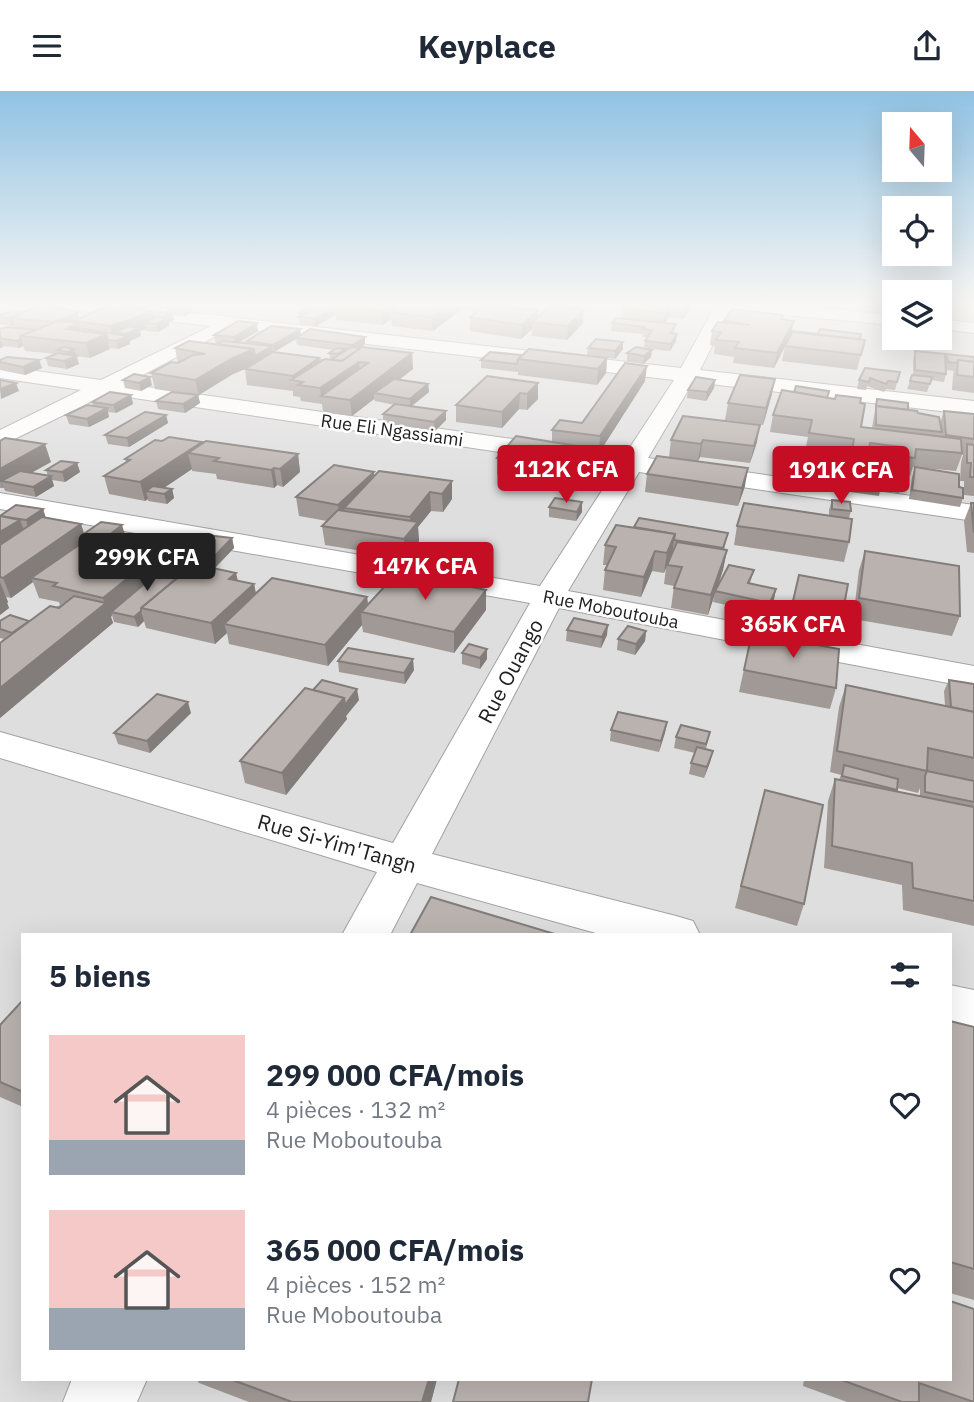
<!DOCTYPE html>
<html lang="fr">
<head>
<meta charset="utf-8">
<style>
  :root { --surface:#fff; --page:#f2f2f3; --text:#1f2937; --muted:#747a83; --accent:#c50e23 }
  body { margin:0; font-family:"IBM Plex Sans",sans-serif; background:var(--page); color:var(--text); height:100vh; display:flex; flex-direction:column; font-size:26px; white-space:nowrap }
  * { box-sizing:border-box; margin:0 }
  p { font-size:23px; color:var(--muted) }
  .icon { flex:none; width:38px; height:38px; fill:none; stroke:currentColor; stroke-width:2; stroke-linecap:round; stroke-linejoin:round }
  .map { position:relative; flex:1; overflow:hidden }
  .details { position:absolute; left:21px; top:842px; width:931px; height:448px; display:flex; flex-direction:column; background:var(--surface); border-radius:0px; box-shadow:0 7px 28px #0002 }
  .details>* { flex:none }
  .needle { width:46px; rotate:341deg }
  .buttons { position:absolute; left:882px; top:21px; display:grid; gap:14px }
  .buttons a { display:grid; place-items:center; width:70px; height:70px; border-radius:0px; background:var(--surface); box-shadow:0 7px 28px #0002; font-size:35px }
  .price { position:absolute; translate:-50% -60px; padding:0 16px; border-radius:7px; background:var(--accent); color:#fff; font-size:23px; line-height:46px; filter:drop-shadow(0 2px 4px #0008) }
  .price::after { content:''; position:absolute; left:50%; top:42px; width:21px; height:16px; margin-left:-10px; background:inherit; clip-path:polygon(0 0,100% 0,50% 100%) }
  .price.current { background:#222; color:#fff }
  ul { padding:0; list-style:none }
  li { display:flex; align-items:center; gap:21px; height:175px; padding:0 28px }
  li span { display:grid; place-items:center; flex:none; width:196px; height:140px; border-radius:0px; color:#555 }
  li>.icon { margin-inline-start:auto }
  span .icon { width:84px; height:84px; fill:#fffc; stroke-width:1 }
  li b { font-size:30px }
  h2 { display:flex; justify-content:space-between; align-items:center; height:84px; padding:0 28px; font-size:30px }
  header { display:flex; justify-content:space-between; align-items:center; height:91px; padding:0 28px; background:var(--surface); font-size:32px; font-weight:700 }
  .map>svg:first-child { display:block }
  .residential { fill:#dfdedf; fill-rule:evenodd }
  .grass { fill:#d3e7b3 }
  .lines { fill:none; stroke-linecap:round; stroke-linejoin:round }
  .street-casing { stroke:#a2a2a2; stroke-width:2 }
  .street { fill:#fff; fill-rule:evenodd }
  .wall { fill:#a09996; fill-rule:evenodd }
  .shaded-wall { fill:#827d7a }
  .building { fill:#bab2ae; stroke:#827d7a; stroke-width:2 }
  .labels { text-anchor:middle; dominant-baseline:central; stroke-width:5; stroke-linejoin:round; paint-order:stroke }
  .far-street-label { font-size:18px; fill:#212121; stroke:#fff }
  .street-label { font-size:21px; fill:#212121; stroke:#fff }
</style>
</head>
<body>
<header><svg class="icon" aria-label="menu" viewBox="0 0 24 24"><path d="M4 6h16M4 12h16M4 18h16"/></svg>Keyplace<svg class="icon" aria-label="share" viewBox="0 0 24 24"><path d="M12 15V3M7 8l5-5 5 5M5 13v7h14v-7"/></svg></header>
<div class="map">
<svg width="974" height="1311" viewBox="0 0 974 1311">
  <rect width="100%" height="100%" fill="#f1ede9"/>
  <path class="residential" d="M0,212H894V247H940V212H974V1311H0ZM23,844H950V1288H23Z"/>
  <polygon class="grass" points="945,212 974,212 974,238 950,236"/>
  <g class="lines">
    <defs>
      <g id="street">
        <path d="M48,212H104L681,277L714,217L706,212H772L894,224V234L730,219L700,279L974,310V324L693,291L648,367L974,414V430L639,381L568,500L974,575V597L559,517L432,763L676,825L693,830L700,844H603L417,792L390,844H342L377,781L0,667V641L393,752L530,512L0,418V402L540,495L616,378L107,303L0,355V339L81,299L0,287V275L101,289L211,235L56,217ZM231,237L674,289L625,364L126,293Z"/>
        <polygon points="940,228 974,232 974,242 940,238"/>
        <polygon points="950,894 974,899 974,945 950,938"/>
        <polygon points="72,1288 147,1288 137,1311 63,1311"/>
      </g>
    </defs>
    <use href="#street" class="street-casing"/>
    <use href="#street" class="street"/>
  </g>
  <g class="wall">
    <polygon points="131,212 161,212 143,218 151,221 167,221 166,216 189,214 189,212 209,212 201,216 191,215 192,221 185,225 173,224 174,229 169,231 169,235 158,241 146,240 146,238 140,240 141,245 130,250 130,253 118,258 110,257 90,267 77,265 79,273 67,278 48,275 46,267 55,263 25,260 23,255 19,257 3,255 3,256 0,257 0,238 15,237 14,234 12,235 0,233 0,224 80,228 132,216"/>
    <polygon points="316,212 495,212 495,215 538,219 537,226 583,232 567,249 532,245 532,238 521,248 470,240 470,226 476,221 461,218 433,240 392,235 391,228 383,234 336,229 335,224 316,235 300,234 299,226 301,225 300,222"/>
    <polygon points="623,212 691,212 690,218 683,228 669,226 665,232 676,233 674,242 676,250 670,260 651,258 652,259 651,266 643,273 627,270 627,262 644,257 645,250 647,246 642,246 643,243 611,240 612,232 622,228"/>
    <polygon points="940,212 945,219 943,226 940,226"/>
    <polygon points="782,228 791,241 865,249 857,279 782,270 785,255 774,277 733,272 734,266 714,263 715,255 710,254 712,240 723,231 724,230"/>
    <path d="M300,238L301,244L365,253L360,257L412,262L413,278L399,289L428,293L429,301L411,316L446,320V329L435,340L383,332V323L395,314L375,310L374,308L352,325L323,321L322,313L301,310L300,306L293,305V300L247,294L245,278L233,283L198,304L200,312L185,322L158,318L156,310L181,302L155,298L151,282L178,272L175,257L216,253L219,252L215,251L214,244L258,240L238,252L247,253V250ZM296,248L297,254L334,259L329,262L330,269L274,261Z"/>
    <polygon points="623,251 623,258 615,268 587,264 588,257"/>
    <polygon points="915,260 945,267 946,263 974,266 974,302 952,299 953,284 954,280 946,279 946,283 944,291 931,289 927,301 907,298 912,284 913,284 913,268"/>
    <polygon points="522,264 607,267 606,282 597,294 518,284 518,280 517,281 481,277 481,269"/>
    <polygon points="0,269 39,269 42,277 25,284 0,279"/>
    <polygon points="900,281 895,299 886,298 884,301 867,295 866,299 857,298 859,289"/>
    <polygon points="123,289 152,294 141,300 125,297"/>
    <polygon points="715,289 714,297 706,310 687,307 688,299"/>
    <polygon points="645,290 599,362 583,360 582,373 569,391 534,385 530,390 497,384 497,367 552,351 552,339 582,332"/>
    <polygon points="538,292 538,308 527,319 519,318 502,337 456,331 456,314"/>
    <polygon points="772,303 763,334 725,329 728,312"/>
    <polygon points="131,304 133,313 116,322 108,321 109,326 89,336 69,333 66,324 93,315 92,311"/>
    <path d="M827,307L860,312L861,336L872,337L877,308L908,319L940,332L944,320L974,323V405L964,404V390H960L961,371L963,364H962L956,380L913,376L910,385L902,384V392L899,402L880,399L879,405L850,401L854,378L847,377L849,365L805,360L808,346L770,341L773,324ZM867,370L895,374V376L866,373Z"/>
    <polygon points="166,324 168,332 129,356 108,353 105,344"/>
    <polygon points="683,325 757,351 750,372 700,366 698,370 745,395 738,415 645,401 647,383 669,366 671,349"/>
    <polygon points="0,350 51,371 31,382 48,385 46,379 77,372 80,381 65,391 52,389 54,395 36,406 5,400 4,397 0,397"/>
    <polygon points="202,352 298,363 300,381 283,396 277,394 274,397 217,388 216,383 192,380 192,378 164,397 172,398 174,407 167,413 148,410 148,408 145,410 109,403 104,385 126,371 125,368"/>
    <polygon points="582,374 608,374 600,386 582,383"/>
    <polygon points="915,376 959,396 963,407 960,416 909,408 912,386"/>
    <polygon points="374,385 452,390 452,408 443,421 431,420 418,436 419,450 405,467 325,454 322,435 327,430 299,425 296,406"/>
    <polygon points="832,409 851,420 849,427 849,451 844,471 734,454 737,435 829,424 829,419"/>
    <polygon points="582,411 582,421 576,430 549,426 549,416"/>
    <polygon points="971,412 974,412 974,462 967,461 964,430"/>
    <polygon points="43,418 46,427 81,433 84,443 125,444 116,450 151,476 153,486 183,482 185,480 174,479 172,469 232,447 234,457 215,477 238,490 254,493 256,503 367,506 368,513 486,519 454,562 363,541 362,534 328,575 229,553 227,542 215,553 146,537 144,530 138,536 114,531 112,524 111,526 113,532 0,627 0,552 4,548 0,547 0,530 29,530 60,514 59,511 39,507 33,491 11,507 6,506 8,511 7,512 9,517 0,524 0,424"/>
    <polygon points="634,436 728,442 724,459 727,459 723,479 716,499 754,479 750,492 776,498 774,508 768,523 713,511 715,501 708,524 671,517 674,495 664,493 666,477 664,482 652,480 641,506 603,499 605,479 607,474 603,474 605,454"/>
    <polygon points="865,460 960,525 952,545 853,528 859,479"/>
    <polygon points="799,484 843,520 840,530 790,521"/>
    <polygon points="567,539 607,544 601,557 566,550"/>
    <polygon points="646,540 645,550 635,564 617,559 618,548"/>
    <polygon points="752,542 836,597 830,618 739,601"/>
    <polygon points="462,562 487,568 480,578 462,573"/>
    <polygon points="338,570 414,579 405,593 339,581"/>
    <path d="M949,589L974,593V835L903,819L902,794L824,777L828,710L835,688L839,689L841,684L830,681L839,616L846,594L945,615L944,600ZM897,697L918,702L920,697V705L897,700Z"/>
    <polygon points="313,599 359,609 346,625 347,628 286,704 245,692 240,670"/>
    <polygon points="191,622 150,662 118,653 114,642"/>
    <polygon points="667,631 659,661 610,650 611,639"/>
    <polygon points="710,641 706,658 713,660 710,671 704,687 689,683 691,672 695,662 674,657 676,646"/>
    <polygon points="759,721 804,813 797,835 735,817"/>
    <polygon points="23,909 23,1016 0,1006 0,934"/>
    <polygon points="950,930 974,936 974,1209 950,1202"/>
    <polygon points="196,1288 437,1288 431,1311 249,1311 199,1292"/>
    <polygon points="804,1288 950,1288 974,1311 847,1311 803,1295"/>
  </g>
  <g class="shaded-wall">
    <polygon points="140,212 161,212 142,219"/>
    <polygon points="379,212 395,212 395,221 391,221 391,228 383,234 382,220"/>
    <polygon points="449,212 461,212 461,219 433,240 432,226"/>
    <polygon points="686,212 691,212 690,218 683,228 685,214"/>
    <polygon points="671,213 669,226 662,236 664,222"/>
    <polygon points="190,214 192,221 185,225 183,218"/>
    <polygon points="335,217 335,224 316,235 315,228"/>
    <polygon points="584,218 583,232 567,249 568,235"/>
    <polygon points="538,219 537,232 532,231 532,238 521,248 522,234"/>
    <polygon points="151,220 154,233 144,232 146,238 140,240 141,245 130,250 130,253 118,258 116,250 127,246 126,243 115,241 117,248 114,249 110,235"/>
    <polygon points="78,221 81,231 74,230 75,234 79,232 82,245 54,231"/>
    <polygon points="172,222 174,229 169,231 169,235 158,241 156,233 164,229 163,226"/>
    <polygon points="12,226 14,234 12,235 9,227"/>
    <polygon points="794,230 791,244 774,277 777,262"/>
    <polygon points="257,232 258,240 235,254 234,246"/>
    <polygon points="300,238 301,245 296,247 296,248 274,261 273,254"/>
    <polygon points="106,243 110,258 90,267 86,252"/>
    <polygon points="677,243 676,250 670,260 671,253"/>
    <polygon points="0,246 3,256 0,257"/>
    <polygon points="365,246 365,253 354,261 353,254"/>
    <polygon points="21,248 23,255 19,257 16,250"/>
    <polygon points="623,251 623,258 615,268 615,260"/>
    <polygon points="272,255 273,263 257,273 233,283 199,304 195,289 231,268 254,258"/>
    <polygon points="74,258 79,273 67,278 64,270 70,268 68,261"/>
    <polygon points="652,259 651,266 643,273 644,265"/>
    <polygon points="412,262 413,278 380,303 374,302 374,308 352,325 350,309"/>
    <polygon points="319,267 320,273 303,291 293,289 293,285"/>
    <polygon points="607,267 606,282 597,294 598,278"/>
    <polygon points="39,269 42,277 25,284 23,276"/>
    <polygon points="359,271 360,286 321,305 320,297"/>
    <polygon points="647,275 645,290 599,362 600,345"/>
    <polygon points="150,286 152,294 141,300 139,292"/>
    <polygon points="775,288 772,303 763,334 766,317"/>
    <polygon points="715,289 714,297 706,310 707,301"/>
    <polygon points="16,292 19,300 1,308 0,298"/>
    <polygon points="538,292 538,308 527,319 527,303"/>
    <polygon points="428,293 429,301 410,316 410,308"/>
    <polygon points="520,302 519,318 502,337 502,321"/>
    <polygon points="131,304 133,313 116,322 113,314"/>
    <polygon points="198,304 200,312 185,322 183,313"/>
    <polygon points="107,317 109,326 89,336 87,328"/>
    <polygon points="446,320 446,329 435,340 434,331"/>
    <polygon points="166,324 168,332 129,356 127,347"/>
    <polygon points="760,334 757,351 750,372 754,355"/>
    <polygon points="703,349 700,366 698,370 701,353"/>
    <polygon points="202,351 205,365 188,362 192,378 156,402 146,400 148,408 145,410 140,391"/>
    <polygon points="45,353 51,371 13,392 1,390 3,398 0,389 0,378"/>
    <polygon points="583,356 582,373 569,391 570,373"/>
    <polygon points="298,363 300,381 283,396 280,378"/>
    <polygon points="609,365 608,374 600,386 601,377"/>
    <polygon points="534,367 534,385 530,390 531,372"/>
    <polygon points="77,372 80,381 65,391 62,381"/>
    <polygon points="274,377 277,394 274,397 271,379"/>
    <polygon points="748,377 745,395 738,415 742,397"/>
    <polygon points="374,381 375,399 344,417 345,427 340,432 338,414"/>
    <polygon points="51,385 54,395 36,406 33,396"/>
    <polygon points="452,390 452,408 443,421 442,403"/>
    <polygon points="172,398 174,407 167,413 164,403"/>
    <polygon points="430,401 431,420 418,436 419,450 405,467 404,448 411,440 410,426"/>
    <polygon points="582,411 582,421 576,430 577,421"/>
    <polygon points="43,418 46,428 29,439 26,429"/>
    <polygon points="20,429 27,447 0,465 0,441"/>
    <polygon points="81,433 86,449 78,447 81,456 31,487 33,491 11,507 3,487"/>
    <polygon points="122,434 125,444 103,461 100,451"/>
    <polygon points="675,443 672,462 664,482 667,462"/>
    <polygon points="232,447 234,457 209,483 207,473"/>
    <polygon points="145,456 154,491 111,521 112,524 111,526 113,532 0,627 0,597 105,514 103,507 130,467"/>
    <polygon points="727,459 723,479 708,524 711,504"/>
    <polygon points="655,460 652,480 641,506 644,486"/>
    <polygon points="236,482 241,502 229,488"/>
    <polygon points="0,491 8,511 7,512 9,517 0,524"/>
    <polygon points="254,493 258,513 224,533 227,542 215,553 211,532"/>
    <polygon points="776,498 774,508 768,523 770,512"/>
    <polygon points="486,499 486,519 454,562 454,541"/>
    <polygon points="367,506 369,523 361,521 362,534 328,575 325,554"/>
    <polygon points="141,520 144,530 138,536 134,526"/>
    <polygon points="608,534 607,544 601,557 602,546"/>
    <polygon points="646,540 645,550 635,564 636,553"/>
    <polygon points="487,558 487,568 480,578 480,567"/>
    <polygon points="413,568 414,579 405,593 404,582"/>
    <polygon points="357,598 359,609 346,625 347,628 286,704 282,682 344,607"/>
    <polygon points="188,611 191,622 150,662 147,650"/>
    <polygon points="667,631 665,642 659,661 661,650"/>
    <polygon points="713,660 710,671 704,687 707,676"/>
    <polygon points="429,1288 437,1288 431,1311 422,1311"/>
  </g>
  <g class="building">
    <polygon points="113,212 151,220 130,229 110,235 74,230"/>
    <polygon points="316,212 338,212 334,215 335,217 315,228 299,226 306,222 300,222"/>
    <polygon points="338,212 392,212 382,220 334,215"/>
    <polygon points="396,212 404,212 399,216 395,215"/>
    <polygon points="404,212 451,212 432,226 391,221"/>
    <polygon points="469,212 492,212 490,214 484,215"/>
    <polygon points="628,212 686,212 685,214 671,213 664,222 623,218"/>
    <polygon points="940,212 944,212 945,219 940,219"/>
    <polygon points="43,213 78,221 54,231 16,228 19,227 11,226"/>
    <polygon points="174,213 190,214 183,218 166,216"/>
    <polygon points="485,214 538,219 522,234 470,226"/>
    <polygon points="550,215 584,218 568,235 532,231"/>
    <polygon points="732,218 783,224 781,228 794,230 777,262 735,257 739,251 716,249 721,241 712,240 718,231 750,234 724,230"/>
    <polygon points="11,220 22,222 9,227 0,226 0,224"/>
    <polygon points="154,220 172,222 163,226 152,225 151,221"/>
    <polygon points="156,226 168,227 156,233 144,232"/>
    <polygon points="616,227 676,233 670,242 677,243 671,253 645,250 652,239 643,238 645,236 612,232"/>
    <polygon points="58,230 79,232 66,238 106,243 86,252 20,245"/>
    <polygon points="238,230 257,232 234,246 214,244"/>
    <polygon points="129,235 139,237 126,243 115,241"/>
    <polygon points="271,235 300,238 273,254 247,250"/>
    <polygon points="7,236 35,239 20,245 21,248 16,250 0,247 0,238"/>
    <polygon points="84,238 128,245 116,250 108,249 106,243 81,240"/>
    <polygon points="310,238 365,246 353,254 296,247"/>
    <polygon points="820,238 861,243 860,248 792,241 789,246 792,240 818,243"/>
    <polygon points="792,241 865,249 861,264 785,255"/>
    <polygon points="596,248 623,251 615,260 588,257"/>
    <polygon points="189,250 254,258 231,268 195,289 151,282 171,271 178,272 193,264 205,263 175,257"/>
    <polygon points="223,250 272,255 255,265 254,258 216,253"/>
    <polygon points="64,256 74,258 68,261 57,259"/>
    <polygon points="351,256 361,257 342,270 331,269"/>
    <polygon points="362,256 412,262 350,309 321,305 368,272 359,271 320,297 298,294 303,291 291,289 325,268 342,270"/>
    <polygon points="636,256 652,259 644,265 627,262"/>
    <polygon points="337,257 346,258 337,263 329,262"/>
    <polygon points="529,258 607,267 598,278 518,268"/>
    <polygon points="915,260 945,263 946,283 915,279"/>
    <polygon points="273,261 319,267 293,285 245,278"/>
    <polygon points="490,261 522,264 518,268 517,273 481,269"/>
    <polygon points="58,262 77,265 64,270 46,267"/>
    <polygon points="946,263 974,266 974,271 958,269 957,272 948,271"/>
    <polygon points="7,266 39,269 23,276 0,271 0,269"/>
    <polygon points="958,269 974,271 974,286 957,284"/>
    <polygon points="625,272 647,275 600,345 552,339 560,329 582,332"/>
    <polygon points="865,277 900,281 897,291 888,290 886,293 870,287 869,291 859,289"/>
    <polygon points="134,283 150,286 139,292 123,289"/>
    <polygon points="740,284 775,288 766,317 728,312"/>
    <polygon points="912,284 932,286 930,293 910,290"/>
    <polygon points="487,285 538,292 527,303 520,302 502,321 456,314"/>
    <polygon points="696,286 715,289 707,301 688,299"/>
    <polygon points="394,288 428,293 410,308 374,302"/>
    <polygon points="0,289 16,292 0,298"/>
    <polygon points="796,295 829,300 827,307 794,301"/>
    <polygon points="782,299 835,308 836,304 861,307 860,312 865,313 861,336 961,348 962,362 916,358 915,367 900,365 900,356 870,352 869,361 852,359 854,348 809,342 812,329 773,324"/>
    <polygon points="110,301 131,304 113,314 92,311"/>
    <polygon points="172,301 198,304 183,313 156,310"/>
    <polygon points="877,308 908,312 908,319 876,315 876,316"/>
    <polygon points="395,313 446,320 434,331 383,323"/>
    <polygon points="87,314 107,317 87,328 66,324"/>
    <polygon points="876,315 917,320 918,322 939,326 942,341 876,334"/>
    <polygon points="944,320 974,323 974,348 946,344"/>
    <polygon points="145,321 166,324 127,347 105,344"/>
    <polygon points="683,325 760,334 754,355 703,349 701,353 671,349"/>
    <polygon points="516,345 583,356 570,373 534,367 531,372 497,367"/>
    <polygon points="169,346 202,351 140,391 104,385 130,369 125,368 155,349 162,350"/>
    <polygon points="5,347 45,353 0,378 0,350"/>
    <polygon points="206,350 298,363 280,378 274,377 271,379 214,370 219,367 188,362"/>
    <polygon points="967,353 974,354 974,386 970,386 971,372 967,372"/>
    <polygon points="591,362 609,365 601,377 582,374"/>
    <polygon points="657,365 748,377 742,397 647,383"/>
    <polygon points="61,370 77,372 62,381 46,379"/>
    <polygon points="856,371 902,377 902,392 882,389 882,395 853,391"/>
    <polygon points="334,374 374,381 338,414 296,406"/>
    <polygon points="915,376 959,383 959,396 963,397 963,407 912,399"/>
    <polygon points="20,380 51,385 33,396 1,390"/>
    <polygon points="379,380 452,390 442,403 430,401 410,426 344,417"/>
    <polygon points="153,395 172,398 164,403 146,400"/>
    <polygon points="555,407 582,411 577,421 549,416"/>
    <polygon points="832,409 850,411 851,420 832,418"/>
    <polygon points="744,412 852,428 849,451 737,435"/>
    <polygon points="971,412 974,412 974,442"/>
    <polygon points="16,414 43,418 26,429 0,425"/>
    <polygon points="338,419 418,431 404,448 322,435"/>
    <polygon points="0,425 20,429 0,441"/>
    <polygon points="42,426 81,433 3,487 0,486 0,454"/>
    <polygon points="639,427 728,442 723,457 674,449 675,443 634,436"/>
    <polygon points="101,431 122,434 104,448 92,445 87,449 78,447"/>
    <polygon points="616,434 675,443 667,462 655,460 644,486 605,479 616,456 605,454"/>
    <polygon points="198,443 232,447 207,473 172,469"/>
    <polygon points="92,445 145,456 130,467 148,471 103,507 53,495 57,492 31,487"/>
    <polygon points="677,451 727,459 711,504 674,497 682,476 667,474"/>
    <polygon points="865,460 959,475 960,525 859,507"/>
    <polygon points="194,473 236,482 229,488 254,493 211,532 141,517"/>
    <polygon points="729,474 754,479 748,492 776,498 770,512 715,500"/>
    <polygon points="162,478 183,482 141,517 141,520 134,526 111,521"/>
    <polygon points="398,481 486,499 454,541 361,521"/>
    <polygon points="799,484 848,493 843,520 793,510"/>
    <polygon points="272,487 367,506 325,554 224,533"/>
    <polygon points="74,505 106,512 0,597 0,552 50,515 59,517"/>
    <polygon points="10,524 29,530 12,542 0,538 0,530"/>
    <polygon points="574,527 608,534 602,546 567,539"/>
    <polygon points="628,535 646,540 636,553 618,548"/>
    <polygon points="752,542 839,558 836,597 744,579"/>
    <polygon points="469,553 487,558 480,567 462,562"/>
    <polygon points="348,557 413,568 404,582 338,570"/>
    <polygon points="322,589 357,598 345,614 344,607 313,599"/>
    <polygon points="949,589 974,593 974,621 951,616"/>
    <polygon points="846,594 974,621 974,667 928,657 927,680 837,660"/>
    <polygon points="305,597 344,607 282,682 240,670"/>
    <polygon points="157,603 188,611 147,650 114,642"/>
    <polygon points="618,621 667,631 661,650 611,639"/>
    <polygon points="681,634 710,641 706,653 676,646"/>
    <polygon points="697,656 713,660 707,676 691,672"/>
    <polygon points="844,674 898,688 897,699 842,685"/>
    <polygon points="927,680 974,690 974,711 925,701 925,685"/>
    <polygon points="835,688 974,716 974,810 913,797 912,772 832,755"/>
    <polygon points="765,699 823,714 804,813 741,795"/>
    <polygon points="431,806 558,844 410,844"/>
    <polygon points="23,909 23,1001 0,991 0,934"/>
    <polygon points="950,930 974,936 974,1178 950,1171"/>
    <polygon points="950,1210 974,1218 974,1311 919,1292 919,1311 902,1311 839,1288 950,1288"/>
    <polygon points="230,1288 429,1288 422,1311 292,1311"/>
    <polygon points="459,1288 592,1288 588,1311 453,1311"/>
  </g>
  <linearGradient id="sky" x2="0" y2="1"><stop stop-color="#90c2e3"/><stop offset="0.54" stop-color="#f9f7f5"/><stop offset="1" stop-color="#f9f7f5" stop-opacity="0"/></linearGradient>
  <rect width="974" height="396" fill="url(#sky)"/>
  <g class="labels">
    <g class="far-street-label">
      <text transform="translate(392 339) rotate(8)">Rue Eli Ngassiami</text>
      <text transform="translate(611 518) rotate(11)">Rue Moboutouba</text>
    </g>
    <g class="street-label">
      <text transform="translate(510 580) rotate(-62)">Rue Ouango</text>
      <text transform="translate(337 752) rotate(16)">Rue Si-Yim'Tangn</text>
    </g>
  </g>
</svg>
<div class="buttons">
<a><svg class="needle" viewBox="-14 -14 28 28"><path d="M0-13l5 13h-10z" fill="#e53935"/><path d="M0 13l5-13h-10z" fill="#747a83"/></svg></a>
<a><svg class="icon" aria-label="locate" viewBox="0 0 24 24"><circle cx="12" cy="12" r="6"/><path d="M12 2v4M12 18v4M2 12h4M18 12h4"/></svg></a>
<a><svg class="icon" aria-label="layers" viewBox="0 0 24 24"><path d="M12 4l9 5-9 5-9-5zM3 14l9 5 9-5"/></svg></a>
</div>
<b class="price" style="left:566px;top:414px">112K CFA</b>
<b class="price" style="left:841px;top:415px">191K CFA</b>
<b class="price current" style="left:147px;top:502px">299K CFA</b>
<b class="price" style="left:425px;top:511px">147K CFA</b>
<b class="price" style="left:793px;top:569px">365K CFA</b>
<section class="details">
<h2>5 biens<svg class="icon" aria-label="filters" viewBox="0 0 24 24"><path d="M4 7h16M4 17h16"/><circle cx="9" cy="7" r="2"/><circle cx="15" cy="17" r="2"/></svg></h2>
<ul>
<li><span style="background:linear-gradient(#f6c9c9 75%,#9aa5b1 0)"><svg class="icon" aria-label="home" viewBox="0 0 24 24"><path d="M3 11l9-7 9 7M6 9v11h12V9"/></svg></span><div><b>299 000 CFA/mois</b><p>4 pièces · 132 m²</p><p>Rue Moboutouba</p></div><svg class="icon" aria-label="heart" viewBox="0 0 24 24"><path d="M12 20l-8-8c-3-5 5-10 8-4 3-6 11-1 8 4z"/></svg></li>
<li><span style="background:linear-gradient(#f6c9c9 70%,#9aa5b1 0)"><svg class="icon" aria-label="home" viewBox="0 0 24 24"><path d="M3 11l9-7 9 7M6 9v11h12V9"/></svg></span><div><b>365 000 CFA/mois</b><p>4 pièces · 152 m²</p><p>Rue Moboutouba</p></div><svg class="icon" aria-label="heart" viewBox="0 0 24 24"><path d="M12 20l-8-8c-3-5 5-10 8-4 3-6 11-1 8 4z"/></svg></li>
</ul>
</section>
</div>
</body>
</html>
